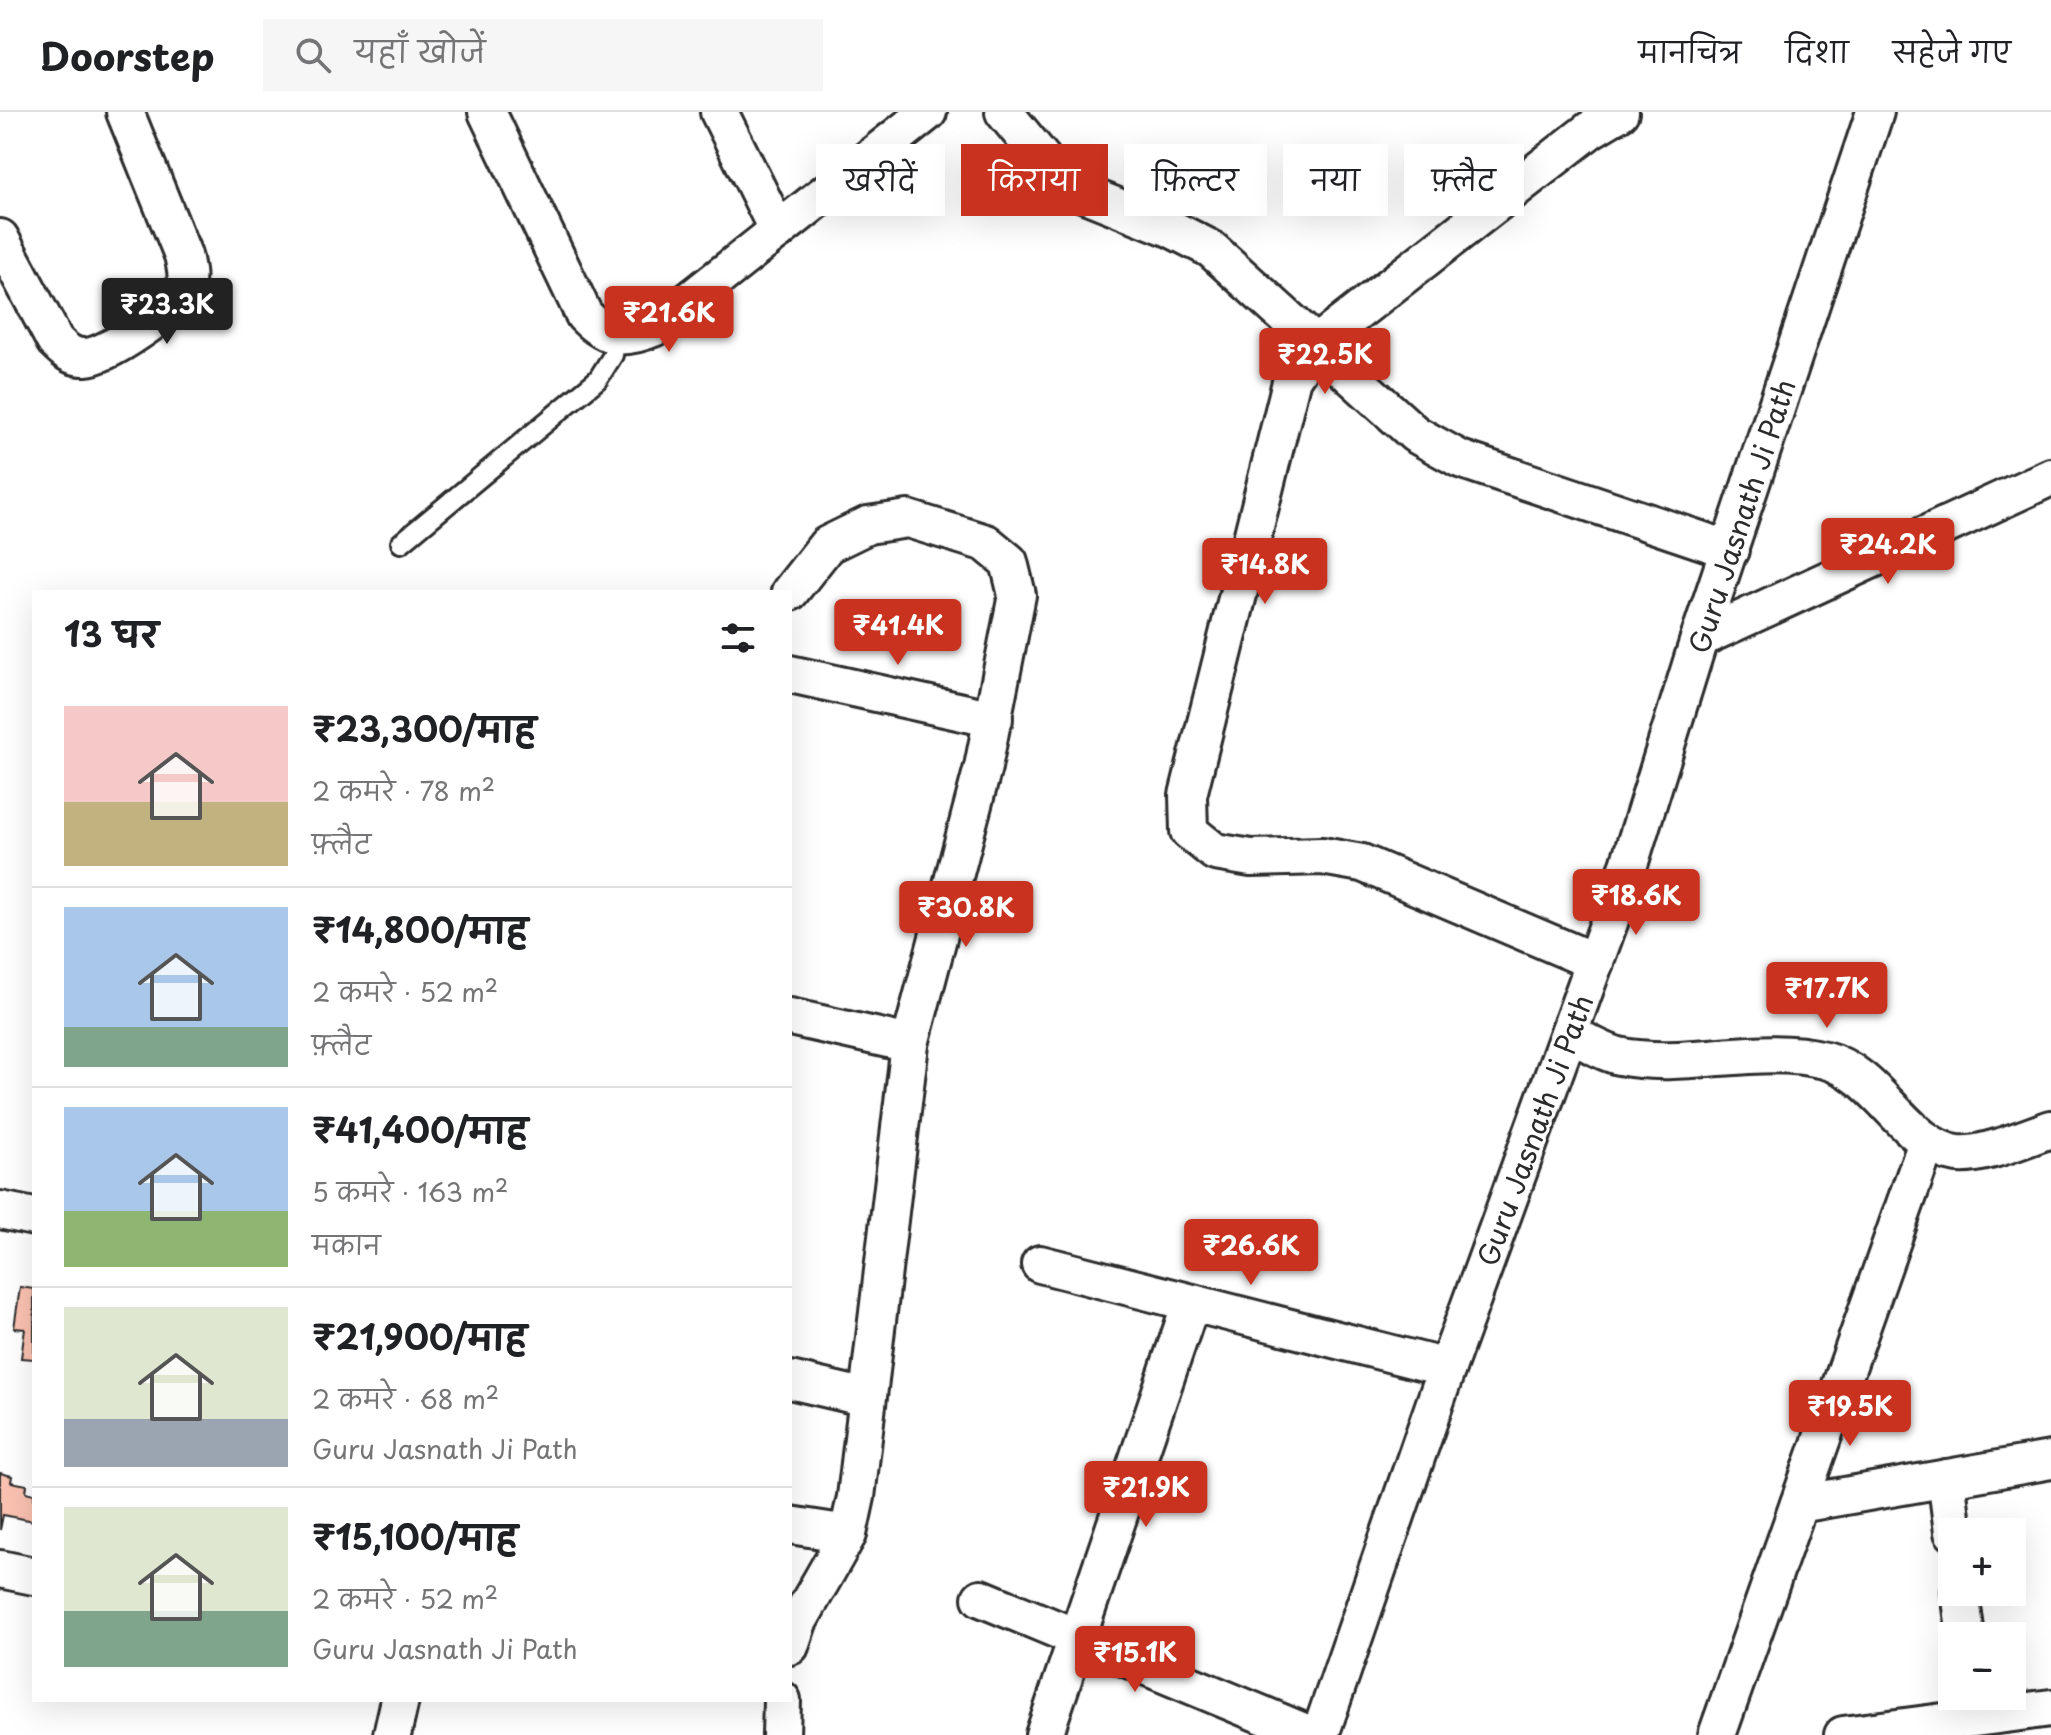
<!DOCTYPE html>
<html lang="hi">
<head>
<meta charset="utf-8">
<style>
  :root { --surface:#fff; --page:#f6f6f6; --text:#202124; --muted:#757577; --line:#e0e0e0; --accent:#c8321e }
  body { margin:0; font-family:"Playpen Sans","Playpen Sans Deva",sans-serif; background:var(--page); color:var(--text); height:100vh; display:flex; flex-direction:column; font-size:30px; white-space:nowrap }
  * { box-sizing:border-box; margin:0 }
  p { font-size:26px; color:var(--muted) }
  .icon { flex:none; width:44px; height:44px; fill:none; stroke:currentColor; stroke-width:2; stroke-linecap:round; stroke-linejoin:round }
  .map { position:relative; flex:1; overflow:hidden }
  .panel { position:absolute; left:32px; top:478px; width:760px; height:1112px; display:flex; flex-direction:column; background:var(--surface); border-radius:0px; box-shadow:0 8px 32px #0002 }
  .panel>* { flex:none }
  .guide { position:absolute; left:816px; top:32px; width:760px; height:72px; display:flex; gap:16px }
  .fabs { position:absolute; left:1938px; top:1406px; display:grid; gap:16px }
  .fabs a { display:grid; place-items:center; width:88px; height:88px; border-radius:0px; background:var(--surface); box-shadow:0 8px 32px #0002; font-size:40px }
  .price { position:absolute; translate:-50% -68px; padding:0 18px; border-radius:8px; background:var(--accent); color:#fff; font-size:26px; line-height:52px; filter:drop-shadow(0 2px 4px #0008) }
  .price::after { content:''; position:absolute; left:50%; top:48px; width:24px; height:18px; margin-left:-12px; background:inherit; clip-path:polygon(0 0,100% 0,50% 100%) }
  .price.on { background:#222; color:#fff }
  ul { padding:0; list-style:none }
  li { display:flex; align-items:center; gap:24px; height:200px; padding:0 32px }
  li+li { border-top:2px solid var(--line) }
  li span { display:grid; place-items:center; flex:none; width:224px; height:160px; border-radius:0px; color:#555 }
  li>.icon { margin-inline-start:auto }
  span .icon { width:96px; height:96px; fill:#fffc; stroke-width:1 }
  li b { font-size:34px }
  h2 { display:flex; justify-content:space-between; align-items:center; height:96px; padding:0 32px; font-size:34px }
  .pill { padding:0 28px; border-radius:0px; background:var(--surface); box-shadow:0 8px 32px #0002; font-size:28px; line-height:72px }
  .pill.on { background:var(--accent); color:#fff }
  header { display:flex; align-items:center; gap:48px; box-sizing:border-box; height:112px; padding:0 40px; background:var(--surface); border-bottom:2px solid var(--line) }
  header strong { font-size:38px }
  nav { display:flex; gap:44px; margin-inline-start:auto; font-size:28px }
  .search { width:560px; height:72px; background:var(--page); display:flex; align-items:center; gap:20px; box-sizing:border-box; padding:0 28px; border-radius:0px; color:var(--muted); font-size:30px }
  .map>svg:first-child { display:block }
  .building { fill:#fbc2b1; stroke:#2b2b2b; stroke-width:2 }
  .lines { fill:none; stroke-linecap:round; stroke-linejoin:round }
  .service-casing { stroke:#2b2b2b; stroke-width:24 }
  .minor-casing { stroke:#2b2b2b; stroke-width:42 }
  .service { stroke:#fff; stroke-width:18 }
  .minor { stroke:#fff; stroke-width:36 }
  .labels { text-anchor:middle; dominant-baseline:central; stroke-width:6; stroke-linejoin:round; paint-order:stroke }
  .street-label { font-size:28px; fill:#2b2b2b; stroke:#fff }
</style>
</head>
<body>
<header>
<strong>Doorstep</strong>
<div class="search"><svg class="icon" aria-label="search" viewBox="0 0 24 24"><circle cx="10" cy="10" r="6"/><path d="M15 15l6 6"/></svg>यहाँ खोजें</div>
<nav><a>मानचित्र</a><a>दिशा</a><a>सहेजे गए</a></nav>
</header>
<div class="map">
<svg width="2051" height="1623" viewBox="0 0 2051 1623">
  <rect width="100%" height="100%" fill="#fff"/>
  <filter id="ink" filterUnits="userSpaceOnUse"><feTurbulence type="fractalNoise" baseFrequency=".0125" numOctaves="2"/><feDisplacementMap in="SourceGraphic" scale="16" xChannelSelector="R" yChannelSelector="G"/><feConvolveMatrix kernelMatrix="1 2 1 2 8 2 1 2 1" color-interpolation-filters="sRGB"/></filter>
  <g filter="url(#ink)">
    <g class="building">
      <polygon points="20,1175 34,1177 34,1247 21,1246 25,1217 14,1216"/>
      <polygon points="0,1361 12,1364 11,1370 27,1373 26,1380 34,1382 34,1409 3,1403 0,1418"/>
    </g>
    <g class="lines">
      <defs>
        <polyline id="service" points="401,431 598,267 613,243 615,225"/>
        <g id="minor">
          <path d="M487,0L584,203C608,228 625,228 656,215L928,0"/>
          <polyline points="719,0 778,119"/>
          <polyline points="1004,0 1054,61 1080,80 1170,116 1211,137 1415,322 1460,347 1730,438"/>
          <path d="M0,126L55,229C64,238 72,246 86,245C108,244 172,199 183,180C189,168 186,156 183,143L125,0"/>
          <polyline points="790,480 827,433 868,413 908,407 986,431 1009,450 1017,483 983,655 910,932 856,1385 848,1422 798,1510 790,1534"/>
          <polyline points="1699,527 2051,365"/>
          <polyline points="790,562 994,607"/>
          <polyline points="1595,850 1362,751 1322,744 1251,746 1215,740 1189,719 1188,683 1292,266 1314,234 1590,18 1620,0"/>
          <polyline points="790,905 910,932"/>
          <path d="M1569,921C1585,929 1602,940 1619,944C1686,958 1758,931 1825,948C1880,962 1905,1034 1957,1042C1982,1045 2027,1025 2051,1017"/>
          <polyline points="0,1098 34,1105"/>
          <polyline points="1040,1152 1447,1256"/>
          <polyline points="790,1268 867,1286"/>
          <polyline points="1946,1366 1953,1420"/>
          <polyline points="1799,1392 2051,1348"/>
          <polyline points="790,1413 848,1422"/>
          <polyline points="0,1457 34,1464"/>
          <polyline points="1960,1480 1966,1524"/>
          <polyline points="981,1486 1311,1623"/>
          <polyline points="392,1623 400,1588"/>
          <polyline points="781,1623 782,1588"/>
          <polyline points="1044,1623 1191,1191"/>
          <polyline points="1320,1623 1447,1256 1623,772 1699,527 1875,0"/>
          <polyline points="1717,1623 1927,1030"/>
          <polyline points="1843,1623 2051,1596"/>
        </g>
      </defs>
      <use href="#service" class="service-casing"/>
      <use href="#minor" class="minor-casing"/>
      <use href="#service" class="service"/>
      <use href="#minor" class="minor"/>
    </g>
  </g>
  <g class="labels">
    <g class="street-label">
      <text transform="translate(1741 404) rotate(-72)">Guru Jasnath Ji Path</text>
      <text transform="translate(1534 1018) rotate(-70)">Guru Jasnath Ji Path</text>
    </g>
  </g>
</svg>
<div class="fabs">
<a>+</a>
<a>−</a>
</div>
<b class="price on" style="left:167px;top:234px">₹23.3K</b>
<b class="price" style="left:669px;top:242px">₹21.6K</b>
<b class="price" style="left:1325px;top:284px">₹22.5K</b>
<b class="price" style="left:1888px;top:474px">₹24.2K</b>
<b class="price" style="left:1265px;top:494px">₹14.8K</b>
<b class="price" style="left:898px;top:555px">₹41.4K</b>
<b class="price" style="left:1636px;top:825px">₹18.6K</b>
<b class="price" style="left:966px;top:837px">₹30.8K</b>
<b class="price" style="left:1827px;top:918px">₹17.7K</b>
<b class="price" style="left:1251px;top:1175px">₹26.6K</b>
<b class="price" style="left:1850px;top:1336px">₹19.5K</b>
<b class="price" style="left:1146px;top:1417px">₹21.9K</b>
<b class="price" style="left:1135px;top:1582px">₹15.1K</b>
<div class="guide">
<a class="pill">खरीदें</a>
<a class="pill on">किराया</a>
<a class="pill">फ़िल्टर</a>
<a class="pill">नया</a>
<a class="pill">फ़्लैट</a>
</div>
<section class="panel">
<h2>13 घर<svg class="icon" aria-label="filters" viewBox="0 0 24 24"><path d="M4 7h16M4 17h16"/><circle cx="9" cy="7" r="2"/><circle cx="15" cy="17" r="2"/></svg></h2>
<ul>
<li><span style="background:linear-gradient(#f6c9c9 60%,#c2b280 0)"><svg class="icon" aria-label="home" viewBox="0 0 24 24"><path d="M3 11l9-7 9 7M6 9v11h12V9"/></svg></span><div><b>₹23,300/माह</b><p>2 कमरे · 78 m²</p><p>फ़्लैट</p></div></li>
<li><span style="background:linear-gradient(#a9c7e8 75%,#7fa58c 0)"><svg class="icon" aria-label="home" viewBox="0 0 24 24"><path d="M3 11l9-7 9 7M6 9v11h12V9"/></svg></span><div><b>₹14,800/माह</b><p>2 कमरे · 52 m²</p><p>फ़्लैट</p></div></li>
<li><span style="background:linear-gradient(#a9c7e8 65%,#8fb573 0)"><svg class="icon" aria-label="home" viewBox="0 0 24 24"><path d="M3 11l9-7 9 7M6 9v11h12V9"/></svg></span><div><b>₹41,400/माह</b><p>5 कमरे · 163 m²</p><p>मकान</p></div></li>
<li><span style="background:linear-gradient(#dfe7d0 70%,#9aa5b1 0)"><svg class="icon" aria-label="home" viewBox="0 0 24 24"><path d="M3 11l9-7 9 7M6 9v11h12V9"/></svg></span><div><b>₹21,900/माह</b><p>2 कमरे · 68 m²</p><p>Guru Jasnath Ji Path</p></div></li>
<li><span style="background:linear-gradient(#dfe7d0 65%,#7fa58c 0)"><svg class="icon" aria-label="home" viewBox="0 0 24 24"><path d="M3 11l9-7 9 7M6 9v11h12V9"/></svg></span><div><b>₹15,100/माह</b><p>2 कमरे · 52 m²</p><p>Guru Jasnath Ji Path</p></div></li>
</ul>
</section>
</div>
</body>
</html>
